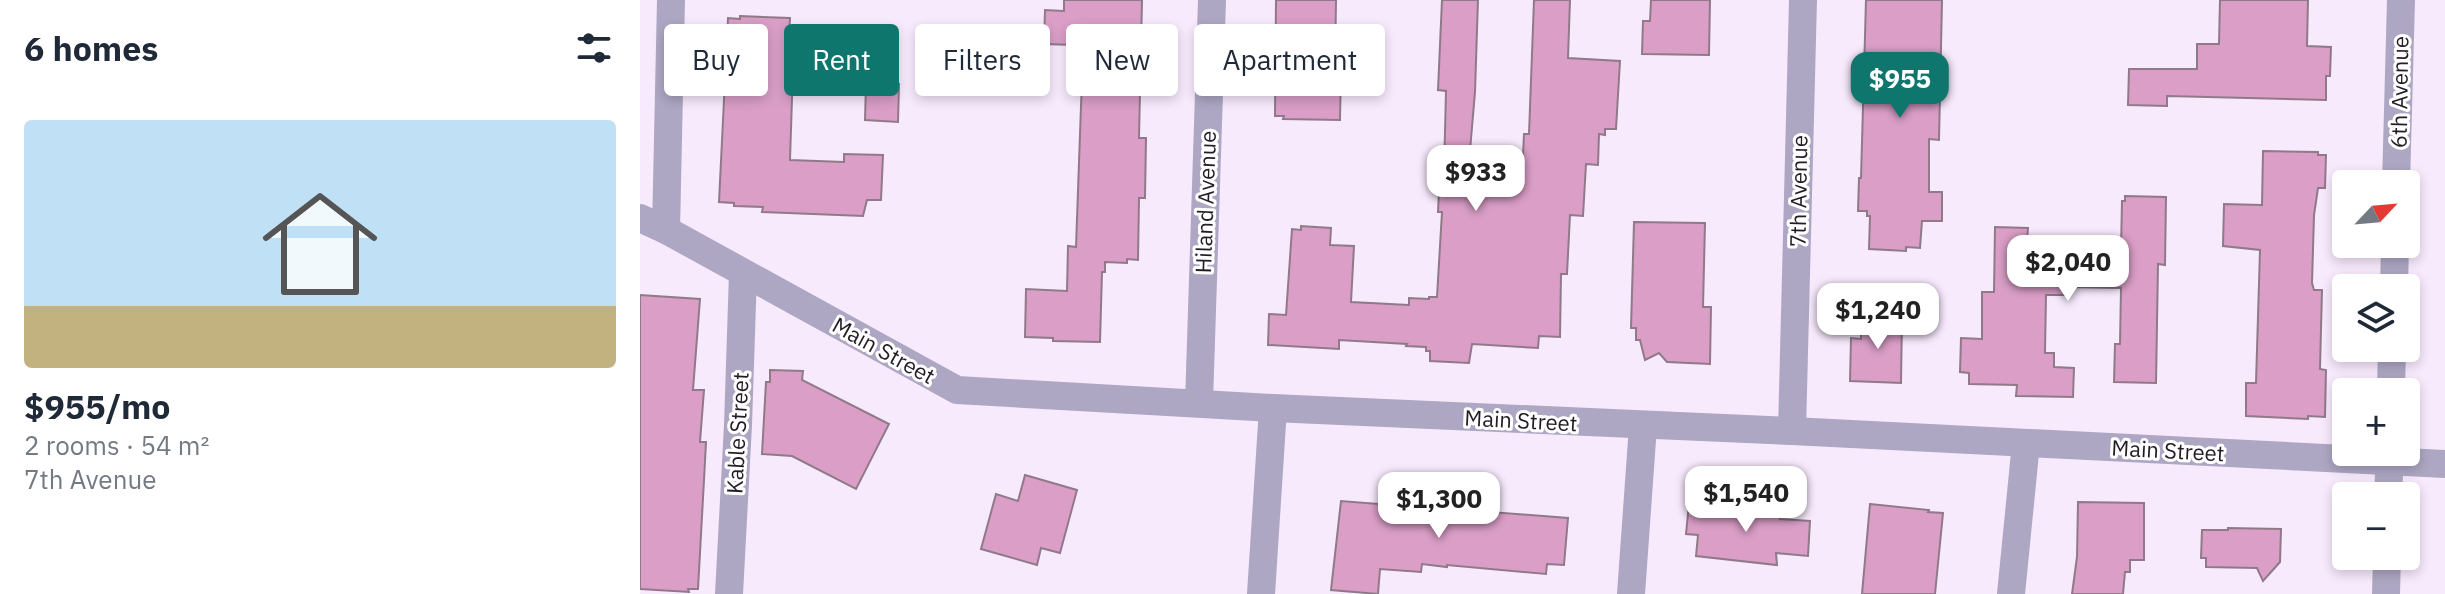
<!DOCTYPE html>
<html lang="en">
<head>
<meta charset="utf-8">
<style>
  :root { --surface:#fff; --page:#f6f6f7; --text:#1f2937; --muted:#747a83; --line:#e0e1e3; --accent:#0f766e }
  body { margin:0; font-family:"IBM Plex Sans",sans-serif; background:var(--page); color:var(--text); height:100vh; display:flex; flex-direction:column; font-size:30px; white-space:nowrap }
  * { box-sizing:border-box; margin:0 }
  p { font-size:26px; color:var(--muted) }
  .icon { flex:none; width:44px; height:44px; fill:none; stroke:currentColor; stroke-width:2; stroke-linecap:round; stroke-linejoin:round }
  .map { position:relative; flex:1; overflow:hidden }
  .side { display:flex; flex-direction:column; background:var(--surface); width:640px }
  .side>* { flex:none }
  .banner { position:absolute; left:24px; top:24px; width:760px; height:72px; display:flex; gap:16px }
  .needle { width:52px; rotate:64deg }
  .fabs { position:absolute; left:1692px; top:170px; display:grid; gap:16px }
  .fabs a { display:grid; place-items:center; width:88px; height:88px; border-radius:8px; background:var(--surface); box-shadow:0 4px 12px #0003; font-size:40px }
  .price { position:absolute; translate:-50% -68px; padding:0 18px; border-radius:16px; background:#fff; color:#222; font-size:26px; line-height:52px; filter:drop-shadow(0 2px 4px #0008) }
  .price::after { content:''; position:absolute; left:50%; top:48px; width:24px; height:18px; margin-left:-12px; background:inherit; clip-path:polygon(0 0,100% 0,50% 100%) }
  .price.active { background:var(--accent); color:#fff }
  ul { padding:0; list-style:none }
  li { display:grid; align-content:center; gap:16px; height:424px; padding:0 24px }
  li+li { border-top:2px solid var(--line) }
  li span { display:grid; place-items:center; height:248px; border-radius:8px; color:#555 }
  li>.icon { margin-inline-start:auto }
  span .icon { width:144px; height:144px; fill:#fffc; stroke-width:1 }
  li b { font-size:34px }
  h2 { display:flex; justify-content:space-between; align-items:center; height:96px; padding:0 24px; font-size:34px }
  .pill { padding:0 28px; border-radius:8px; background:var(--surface); box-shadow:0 4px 12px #0003; font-size:28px; line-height:72px }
  .pill.active { background:var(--accent); color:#fff }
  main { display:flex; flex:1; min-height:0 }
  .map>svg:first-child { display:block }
  .building { fill:#da9ec7; stroke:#907989; stroke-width:2 }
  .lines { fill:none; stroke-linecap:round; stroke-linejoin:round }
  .minor { stroke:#ada7c3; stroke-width:28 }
  .labels { text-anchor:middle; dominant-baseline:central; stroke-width:6; stroke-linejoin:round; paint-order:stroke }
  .street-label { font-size:22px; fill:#221c24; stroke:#fff }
</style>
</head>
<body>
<main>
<section class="side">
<h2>6 homes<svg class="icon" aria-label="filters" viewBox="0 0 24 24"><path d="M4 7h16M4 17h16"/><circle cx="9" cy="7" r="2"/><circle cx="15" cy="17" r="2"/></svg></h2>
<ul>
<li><span style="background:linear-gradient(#bfe0f5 75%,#c2b280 0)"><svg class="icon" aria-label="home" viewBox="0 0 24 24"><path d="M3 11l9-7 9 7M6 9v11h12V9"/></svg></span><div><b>$955/mo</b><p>2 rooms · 54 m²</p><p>7th Avenue</p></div></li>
</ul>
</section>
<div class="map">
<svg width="1805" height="594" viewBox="0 0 1805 594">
  <rect width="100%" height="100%" fill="#f8eafd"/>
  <g class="building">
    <polygon points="424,0 502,0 499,138 506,138 505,198 499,198 498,260 487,259 487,263 465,262 465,272 462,272 460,342 413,341 413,338 385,337 386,289 427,291 428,246 436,247 442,78 434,78 435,45 404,44 405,10 424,11"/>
    <polygon points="636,0 696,0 695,70 701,70 700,120 643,119 644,116 635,116"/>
    <polygon points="802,0 838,0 835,92 828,174 882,177 884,134 889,134 894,0 930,0 928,58 980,61 976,129 965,129 965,135 959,134 958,165 946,164 943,216 930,215 927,274 921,274 920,337 899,336 898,348 832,344 829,363 790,361 790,351 786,351 786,347 766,346 767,344 699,340 699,349 628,345 629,314 646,315 652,229 661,230 661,226 691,228 690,245 714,246 711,302 769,305 769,298 789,299 789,297 797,297 802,212 798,212 800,172 804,173 806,91 798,90"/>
    <polygon points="1011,0 1070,0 1069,55 1002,54 1003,21 1010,21"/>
    <polygon points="1226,0 1302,0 1299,140 1289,139 1289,192 1302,192 1302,221 1282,221 1280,248 1266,247 1266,251 1229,249 1230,216 1227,216 1227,211 1218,211 1219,178 1221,178"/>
    <polygon points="1580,0 1668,0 1667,46 1691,47 1690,76 1686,76 1686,100 1527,96 1527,106 1488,105 1489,69 1557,69 1557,44 1579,44"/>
    <polygon points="100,16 150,18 149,37 154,37 150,160 204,162 204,154 243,155 241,200 227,200 223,216 122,212 123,207 94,206 94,203 79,202 88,18 100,19"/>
    <polygon points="226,83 259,84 258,122 225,120"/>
    <polygon points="1623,151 1678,152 1678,155 1686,155 1685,188 1678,188 1674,215 1672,283 1674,290 1682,290 1680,369 1686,370 1685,417 1668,416 1668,419 1606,416 1606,383 1616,383 1620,250 1583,246 1584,204 1622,205"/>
    <polygon points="1485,196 1526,197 1525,265 1518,264 1516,383 1474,382 1475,344 1480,344 1481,288 1427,287 1427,295 1406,295 1405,353 1414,353 1414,367 1434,368 1433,397 1376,396 1377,385 1329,384 1329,373 1320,372 1321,338 1342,339 1342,292 1354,292 1355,227 1388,228 1387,241 1428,243 1428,248 1481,249 1482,201 1485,201"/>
    <polygon points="994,222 1065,223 1063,307 1071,307 1070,364 1027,362 1019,353 1005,360 1000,340 996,340 996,328 991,328"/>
    <polygon points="0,295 60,299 53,390 64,390 60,442 66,442 64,480 58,589 48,589 49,592 0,589"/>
    <polygon points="1221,317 1262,317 1261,383 1210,381 1211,338 1221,339"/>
    <polygon points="130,370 163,371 162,380 249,424 216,489 152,456 122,454 126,382 130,382"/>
    <polygon points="385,475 437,490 420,553 401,548 397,565 341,549 356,494 378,501"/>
    <polygon points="769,492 811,495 809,508 812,509 928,518 924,565 907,564 906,574 807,565 807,567 782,564 781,572 740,569 738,594 691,590 701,501 764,506 767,505"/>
    <polygon points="1438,502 1504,503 1504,560 1490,560 1490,572 1485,572 1483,594 1432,594 1437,557"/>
    <polygon points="1049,504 1141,512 1140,519 1170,521 1168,556 1136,553 1137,565 1056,556 1058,535 1046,534"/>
    <polygon points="1230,504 1289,510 1288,512 1303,513 1295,594 1222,594"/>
    <polygon points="1588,528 1641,529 1640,562 1623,581 1617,568 1566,567 1566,558 1561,558 1562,530 1588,530"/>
  </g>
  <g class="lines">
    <g class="minor">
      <polyline points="1756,184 1761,0"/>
      <polyline points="0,218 26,230 317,390 633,408 1152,431 1805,464"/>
      <polyline points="26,230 31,0"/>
      <polyline points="1754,288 1755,244"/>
      <polyline points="1751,392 1752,348"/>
      <polyline points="559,403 572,0"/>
      <polyline points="1152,431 1163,0"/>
      <polyline points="1748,496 1750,452"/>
      <polyline points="89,594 98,425 103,273"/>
      <polyline points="621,594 633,408"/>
      <polyline points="991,594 1003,426"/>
      <polyline points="1371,594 1386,443"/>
      <polyline points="1746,594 1747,556"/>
    </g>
  </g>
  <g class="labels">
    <g class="street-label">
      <text transform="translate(1759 92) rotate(-89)">6th Avenue</text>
      <text transform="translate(1158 191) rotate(-89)">7th Avenue</text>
      <text transform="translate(565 202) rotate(-88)">Hiland Avenue</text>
      <text transform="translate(244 350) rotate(29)">Main Street</text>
      <text transform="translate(881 420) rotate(3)">Main Street</text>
      <text transform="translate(97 433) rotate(-87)">Kable Street</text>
      <text transform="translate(1528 450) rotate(3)">Main Street</text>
    </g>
  </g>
</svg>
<div class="fabs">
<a><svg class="needle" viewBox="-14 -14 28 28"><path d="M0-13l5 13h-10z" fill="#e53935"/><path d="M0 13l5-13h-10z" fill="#747a83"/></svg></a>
<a><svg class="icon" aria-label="layers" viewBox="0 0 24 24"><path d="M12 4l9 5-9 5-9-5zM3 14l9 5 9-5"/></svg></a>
<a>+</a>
<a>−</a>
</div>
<b class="price active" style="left:1260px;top:120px">$955</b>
<b class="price" style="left:836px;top:213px">$933</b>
<b class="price" style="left:1428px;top:303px">$2,040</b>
<b class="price" style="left:1238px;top:351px">$1,240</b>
<b class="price" style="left:1106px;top:534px">$1,540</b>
<b class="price" style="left:799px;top:540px">$1,300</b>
<div class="banner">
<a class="pill">Buy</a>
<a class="pill active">Rent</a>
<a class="pill">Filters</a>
<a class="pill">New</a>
<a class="pill">Apartment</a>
</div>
</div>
</main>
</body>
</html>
